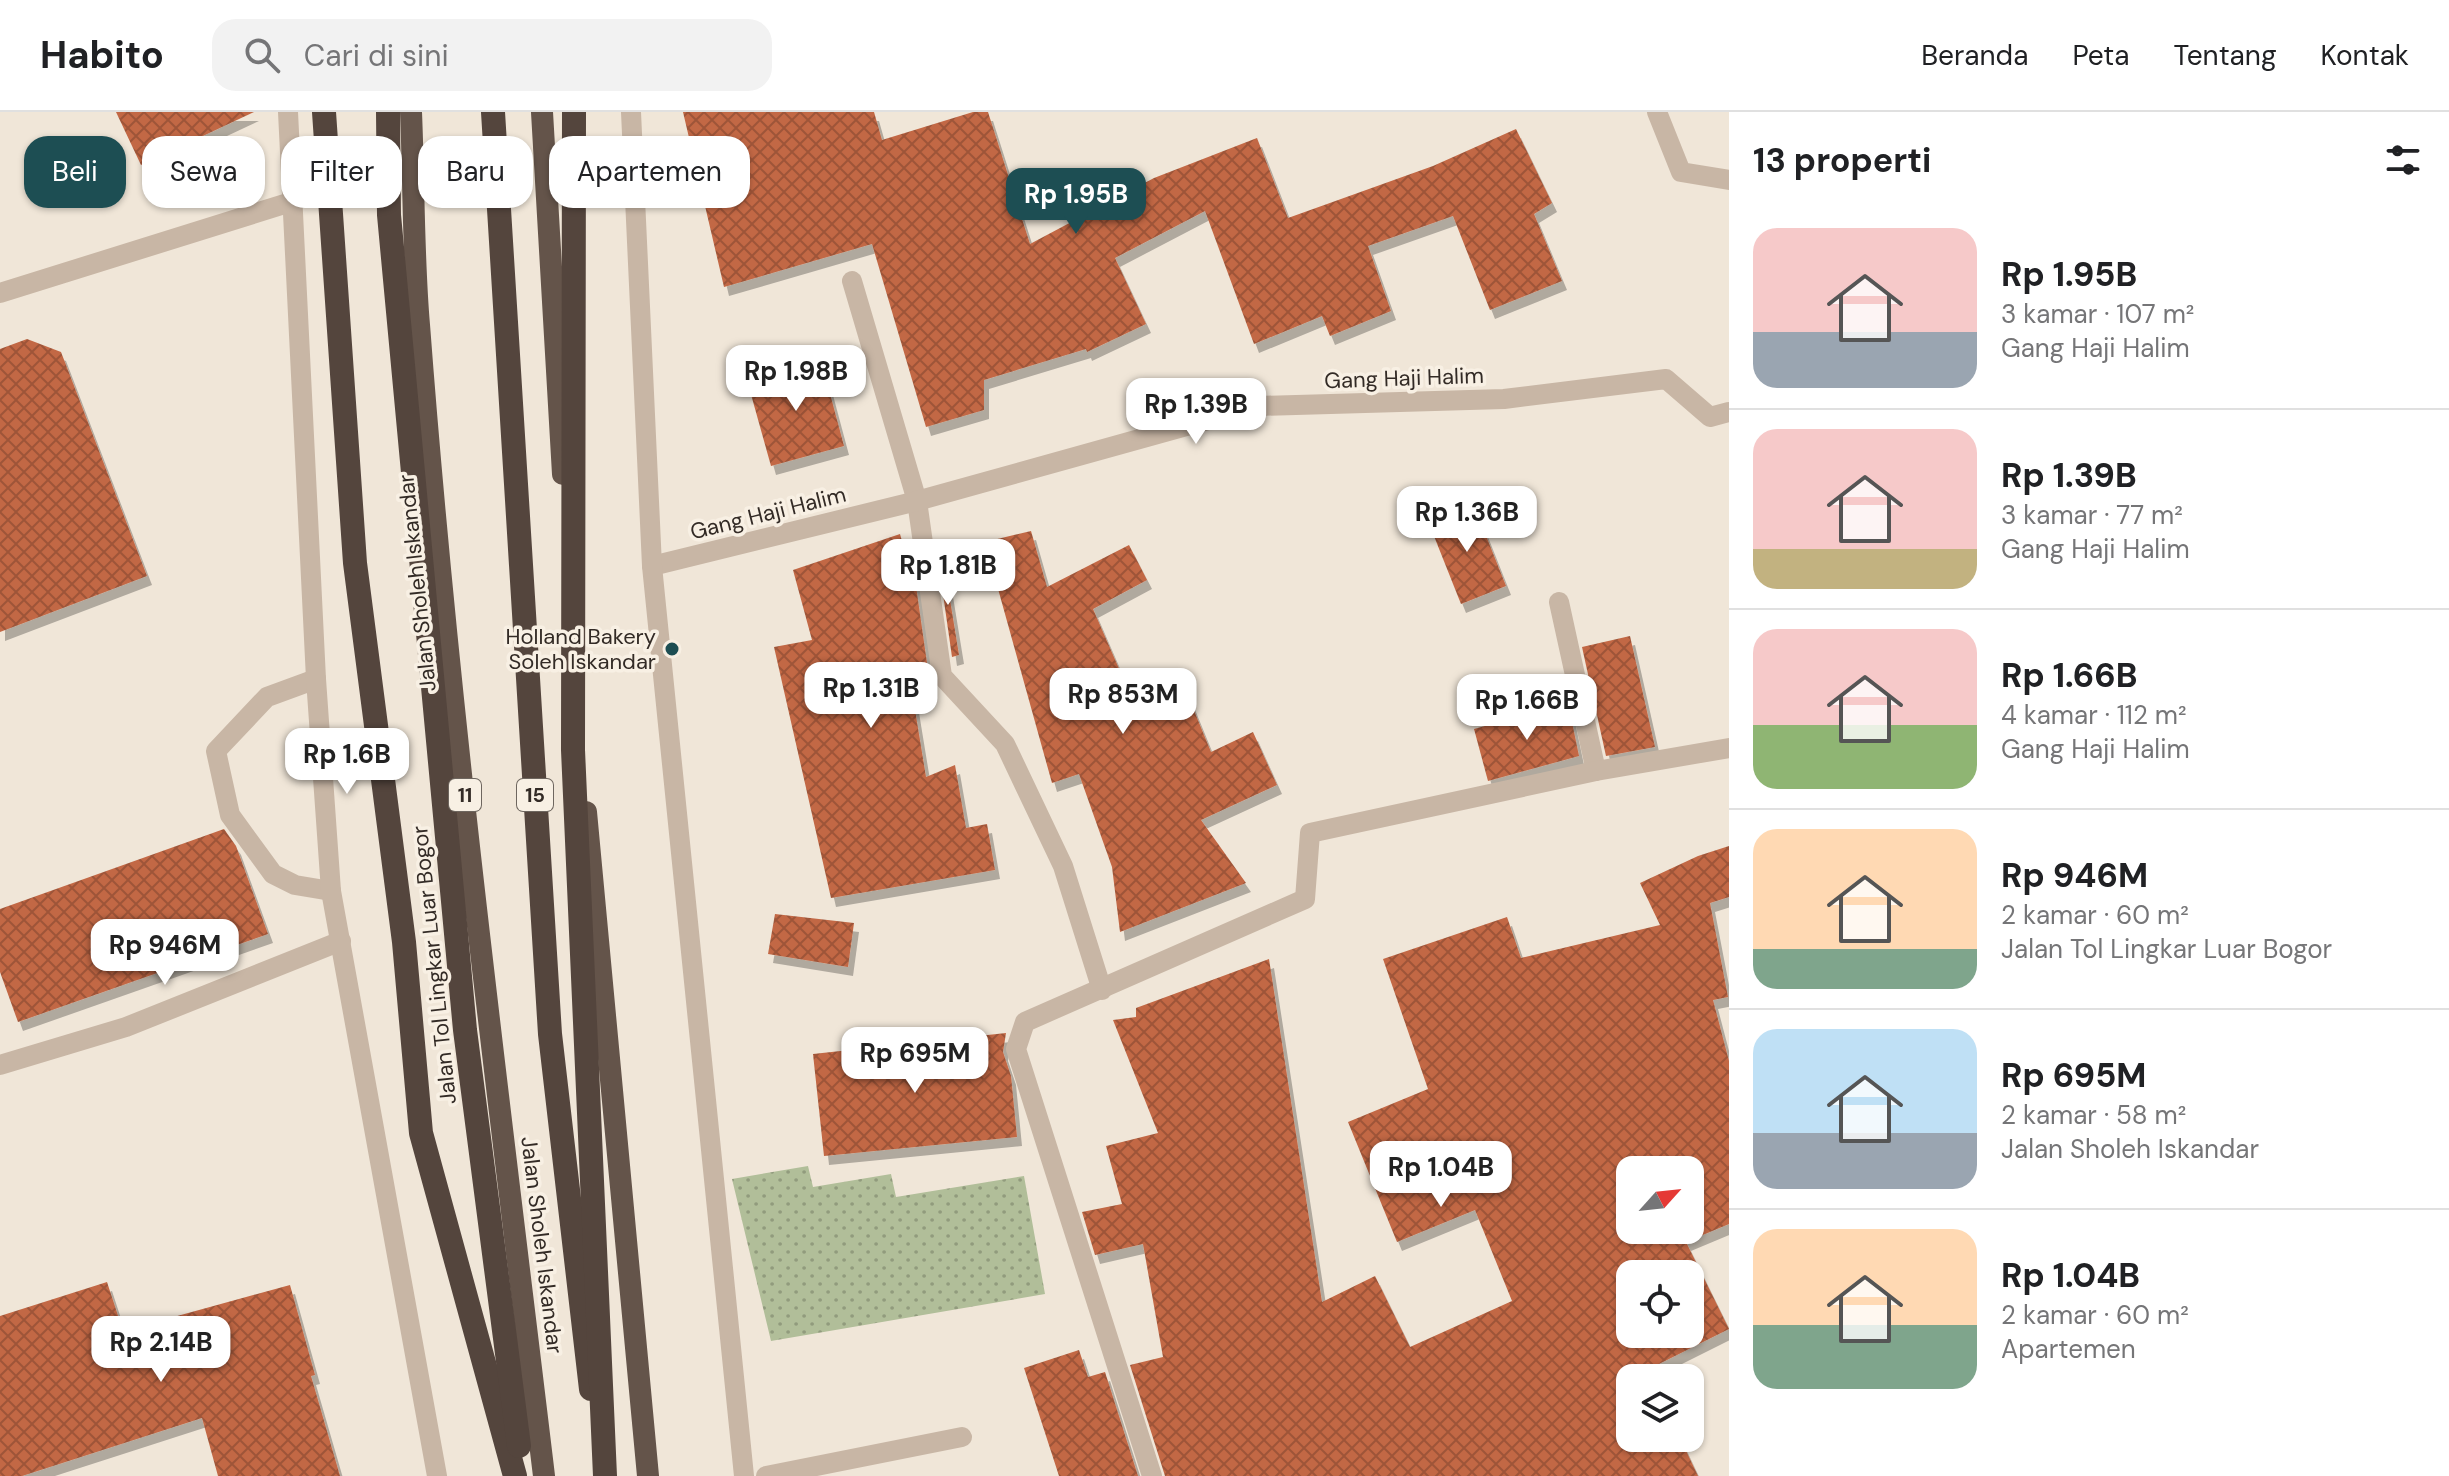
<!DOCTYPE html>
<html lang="id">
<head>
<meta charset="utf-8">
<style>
  :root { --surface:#fff; --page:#f2f2f2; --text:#202124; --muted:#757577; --line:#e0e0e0; --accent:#1d4e53 }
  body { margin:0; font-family:"DM Sans",sans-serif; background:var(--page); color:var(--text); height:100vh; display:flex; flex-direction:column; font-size:30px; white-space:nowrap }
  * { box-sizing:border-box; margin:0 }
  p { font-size:26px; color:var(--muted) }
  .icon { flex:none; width:44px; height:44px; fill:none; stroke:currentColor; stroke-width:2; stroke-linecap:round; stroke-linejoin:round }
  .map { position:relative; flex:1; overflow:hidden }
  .panel { display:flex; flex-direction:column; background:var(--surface); width:720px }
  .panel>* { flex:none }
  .hud { position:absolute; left:24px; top:24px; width:760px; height:72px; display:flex; gap:16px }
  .needle { width:52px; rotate:63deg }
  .controls { position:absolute; left:1616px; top:1044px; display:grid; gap:16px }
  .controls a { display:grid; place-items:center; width:88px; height:88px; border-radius:16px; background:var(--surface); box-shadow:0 2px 6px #0004; font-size:40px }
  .price { position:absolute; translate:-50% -68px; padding:0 18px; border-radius:16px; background:#fff; color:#222; font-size:26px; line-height:52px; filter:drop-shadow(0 2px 4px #0008) }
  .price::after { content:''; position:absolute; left:50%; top:48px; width:24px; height:18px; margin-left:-12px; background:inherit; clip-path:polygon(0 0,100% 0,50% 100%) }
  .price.selected { background:var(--accent); color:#fff }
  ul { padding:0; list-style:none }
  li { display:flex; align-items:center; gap:24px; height:200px; padding:0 24px }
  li+li { border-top:2px solid var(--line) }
  li span { display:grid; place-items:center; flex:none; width:224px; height:160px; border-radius:24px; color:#555 }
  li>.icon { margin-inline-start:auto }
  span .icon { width:96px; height:96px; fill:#fffc; stroke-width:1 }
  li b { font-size:34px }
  h2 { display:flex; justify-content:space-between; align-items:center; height:96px; padding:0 24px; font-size:34px }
  .pill { padding:0 28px; border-radius:24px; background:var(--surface); box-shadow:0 2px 6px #0004; font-size:28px; line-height:72px }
  .pill.selected { background:var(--accent); color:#fff }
  header { display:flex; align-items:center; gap:48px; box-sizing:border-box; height:112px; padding:0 40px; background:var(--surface); border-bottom:2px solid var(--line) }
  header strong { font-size:38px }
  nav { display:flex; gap:44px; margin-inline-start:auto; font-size:28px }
  .search { width:560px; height:72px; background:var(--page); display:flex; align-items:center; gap:20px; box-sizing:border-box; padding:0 28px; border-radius:24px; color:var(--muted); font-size:30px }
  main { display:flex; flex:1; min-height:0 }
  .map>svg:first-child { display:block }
  .grass { fill:url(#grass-dots) }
  .building { fill:url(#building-cross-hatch); fill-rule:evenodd; filter:url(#shadow) }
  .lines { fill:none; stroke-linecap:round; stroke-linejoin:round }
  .service { stroke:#c8b6a5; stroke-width:20 }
  .minor { stroke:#c8b6a5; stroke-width:20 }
  .tertiary { stroke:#c8b6a5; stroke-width:20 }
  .trunk { stroke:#64544a; stroke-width:22 }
  .motorway { stroke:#54453d; stroke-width:24 }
  .motorway-bridge { stroke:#54453d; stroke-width:24 }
  .poi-dot { fill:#1d4e53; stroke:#f8f0e4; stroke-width:3 }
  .labels { text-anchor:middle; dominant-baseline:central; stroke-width:7; stroke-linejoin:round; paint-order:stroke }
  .shield { fill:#f8f0e4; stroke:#6e665f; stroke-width:2 }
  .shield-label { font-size:20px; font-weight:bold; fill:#332b26 }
  .street-label { font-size:22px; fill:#332b26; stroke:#f8f0e4 }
  .poi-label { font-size:22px; fill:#332b26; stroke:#f8f0e4; text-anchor:end }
</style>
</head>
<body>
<header>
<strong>Habito</strong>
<div class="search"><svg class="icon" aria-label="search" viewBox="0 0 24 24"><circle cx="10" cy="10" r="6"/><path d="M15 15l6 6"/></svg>Cari di sini</div>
<nav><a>Beranda</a><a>Peta</a><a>Tentang</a><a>Kontak</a></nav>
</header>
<main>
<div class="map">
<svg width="1729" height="1364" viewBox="0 0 1729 1364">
  <defs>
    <pattern id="grass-dots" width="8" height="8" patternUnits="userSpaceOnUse" patternTransform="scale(2)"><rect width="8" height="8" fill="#b1be99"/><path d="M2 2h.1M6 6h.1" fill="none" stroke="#919b7d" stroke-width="1.8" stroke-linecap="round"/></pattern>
    <pattern id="building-cross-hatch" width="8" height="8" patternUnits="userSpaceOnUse" patternTransform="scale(2)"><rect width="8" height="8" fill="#c26744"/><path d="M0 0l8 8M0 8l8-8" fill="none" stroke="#9e5539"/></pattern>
    <filter id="shadow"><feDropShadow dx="5" dy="9" stdDeviation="0" flood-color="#0004"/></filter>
  </defs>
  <rect width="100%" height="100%" fill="#f0e6d8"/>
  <polygon class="grass" points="808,1054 813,1075 891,1062 896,1085 1024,1064 1045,1182 771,1229 732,1067"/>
  <g class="building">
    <polygon points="116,0 254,0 141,53"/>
    <polygon points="683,0 874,0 882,28 973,0 988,0 1030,132 1154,66 1257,26 1288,106 1433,54 1516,17 1552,91 1534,102 1562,169 1490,198 1453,104 1368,134 1391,199 1330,224 1322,204 1254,232 1205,99 1115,146 1146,212 1087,240 1086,237 984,268 984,298 926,315 872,132 724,175"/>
    <polygon points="27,227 61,240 147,464 0,520 0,237"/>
    <polygon points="821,248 844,334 771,354 747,268"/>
    <polygon points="1473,391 1506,474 1461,492 1428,409"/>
    <polygon points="1031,419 1047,475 1129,433 1147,468 1093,497 1130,582 1179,562 1211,640 1253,620 1277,673 1201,708 1246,771 1120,820 1112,755 1079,662 1052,671 985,430"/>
    <polygon points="900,422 907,447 912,446 927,551 908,555 926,665 955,653 966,716 987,712 995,758 831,786 774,535 812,528 793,458"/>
    <polygon points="942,439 959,543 952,545 937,440"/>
    <polygon points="1630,524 1655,635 1606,644 1582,535"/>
    <polygon points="1568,591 1579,644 1488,669 1474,617"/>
    <polygon points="224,717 236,734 268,822 18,910 0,860 0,797"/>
    <path d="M1729,734V785L1710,791L1728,885L1713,888L1729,949V1112L1686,1130L1729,1217L1647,1258L1651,1266H1630V1326H1680L1698,1364H1165L1130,1253L1163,1245L1143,1132L1095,1143L1082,1100L1122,1092L1106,1034L1158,1021L1113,908L1136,905V896L1269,847L1322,1190L1375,1164L1410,1235L1512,1189L1475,1098L1397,1130L1348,1010L1428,977L1383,847L1507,805L1521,846L1660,813L1640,771L1698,744ZM1630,1058H1690V1118H1630ZM1630,1162H1690V1222H1630Z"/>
    <polygon points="775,802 854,811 848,855 768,842"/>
    <polygon points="1006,921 1003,940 1011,964 1017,1025 824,1044 813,942"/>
    <polygon points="107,1170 123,1219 290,1173 315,1263 311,1264 340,1364 218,1364 202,1306 22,1364 0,1364 0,1204"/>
    <polygon points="1079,1238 1088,1265 1105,1260 1138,1364 1059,1364 1024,1256"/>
  </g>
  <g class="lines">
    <g class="service">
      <polyline points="316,567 267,585 216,639 230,703 273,762 295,773 331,779"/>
      <polyline points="766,1364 962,1325"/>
    </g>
    <g class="minor">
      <polyline points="1657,0 1681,60 1729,68"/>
      <polyline points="852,169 917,389 942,564 1005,632 1063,754 1102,878"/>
      <polyline points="0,181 291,90"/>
      <polyline points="652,454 917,389 1258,294 1504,287 1666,267 1710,305 1729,300"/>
      <polyline points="1559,490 1596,659"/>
      <polyline points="0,953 126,915 341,829"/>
      <polyline points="1152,1364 1016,937 1025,910 1305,787 1310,721 1596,659 1729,636"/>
    </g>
    <g class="tertiary">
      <polyline points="288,0 316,567 331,779 437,1364"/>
      <polyline points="631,0 652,454 744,1364"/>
    </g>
    <g class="trunk">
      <path d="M411,0C414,71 413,143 419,213C448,598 498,981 544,1364"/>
      <polyline points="542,0 563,362"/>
      <polyline points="586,700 648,1364"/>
    </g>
    <g class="motorway">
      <polyline points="324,0 355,451 404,830 421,1021 515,1364"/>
      <polyline points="388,0 389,103 465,918 519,1334"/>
      <polyline points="493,0 550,922 591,1277"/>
    </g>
    <polyline class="motorway-bridge" points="574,0 573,638 605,1364"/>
  </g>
  <circle class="poi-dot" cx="672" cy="537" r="8"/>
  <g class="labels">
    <g class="shield">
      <rect x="449" y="667" width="32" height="32" rx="6"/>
      <rect x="517" y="667" width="36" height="32" rx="6"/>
    </g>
    <g class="shield-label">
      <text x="465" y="683">11</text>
      <text x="535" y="683">15</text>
    </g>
    <g class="street-label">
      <text transform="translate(1404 266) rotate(-2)">Gang Haji Halim</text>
      <text transform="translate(768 401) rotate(-14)">Gang Haji Halim</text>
      <text transform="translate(417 471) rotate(-96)">Jalan Sholeh Iskandar</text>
      <text transform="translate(434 853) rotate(-96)">Jalan Tol Lingkar Luar Bogor</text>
      <text transform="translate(542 1133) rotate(83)">Jalan Sholeh Iskandar</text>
    </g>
    <g class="poi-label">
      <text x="656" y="524">Holland Bakery<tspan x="656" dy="25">Soleh Iskandar</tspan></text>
    </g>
  </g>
</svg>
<div class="controls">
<a><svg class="needle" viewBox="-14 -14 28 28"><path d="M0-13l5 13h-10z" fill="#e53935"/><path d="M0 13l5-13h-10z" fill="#757577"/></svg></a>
<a><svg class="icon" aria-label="locate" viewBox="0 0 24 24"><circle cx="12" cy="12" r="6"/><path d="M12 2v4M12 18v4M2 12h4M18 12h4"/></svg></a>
<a><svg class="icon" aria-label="layers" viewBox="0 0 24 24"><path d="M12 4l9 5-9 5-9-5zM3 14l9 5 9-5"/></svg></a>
</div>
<b class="price selected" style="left:1076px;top:124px">Rp 1.95B</b>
<b class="price" style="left:796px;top:301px">Rp 1.98B</b>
<b class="price" style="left:1196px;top:334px">Rp 1.39B</b>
<b class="price" style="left:1467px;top:442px">Rp 1.36B</b>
<b class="price" style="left:948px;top:495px">Rp 1.81B</b>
<b class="price" style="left:871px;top:618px">Rp 1.31B</b>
<b class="price" style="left:1123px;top:624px">Rp 853M</b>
<b class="price" style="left:1527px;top:630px">Rp 1.66B</b>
<b class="price" style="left:347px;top:684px">Rp 1.6B</b>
<b class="price" style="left:165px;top:875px">Rp 946M</b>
<b class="price" style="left:915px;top:983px">Rp 695M</b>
<b class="price" style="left:1441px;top:1097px">Rp 1.04B</b>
<b class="price" style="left:161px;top:1272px">Rp 2.14B</b>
<div class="hud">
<a class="pill selected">Beli</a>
<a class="pill">Sewa</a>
<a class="pill">Filter</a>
<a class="pill">Baru</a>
<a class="pill">Apartemen</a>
</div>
</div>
<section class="panel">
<h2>13 properti<svg class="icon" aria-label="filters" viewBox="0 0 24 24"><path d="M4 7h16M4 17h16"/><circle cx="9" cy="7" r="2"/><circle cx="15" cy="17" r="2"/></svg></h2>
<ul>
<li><span style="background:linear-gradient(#f6c9c9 65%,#9aa5b1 0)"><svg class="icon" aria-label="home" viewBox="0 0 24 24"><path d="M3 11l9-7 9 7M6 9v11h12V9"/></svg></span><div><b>Rp 1.95B</b><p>3 kamar · 107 m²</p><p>Gang Haji Halim</p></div></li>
<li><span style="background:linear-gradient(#f6c9c9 75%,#c2b280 0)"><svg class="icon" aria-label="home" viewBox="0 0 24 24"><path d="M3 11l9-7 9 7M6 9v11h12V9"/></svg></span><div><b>Rp 1.39B</b><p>3 kamar · 77 m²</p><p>Gang Haji Halim</p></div></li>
<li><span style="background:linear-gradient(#f6c9c9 60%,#8fb573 0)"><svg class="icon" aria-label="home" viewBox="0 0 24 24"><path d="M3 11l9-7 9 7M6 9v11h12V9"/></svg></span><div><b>Rp 1.66B</b><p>4 kamar · 112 m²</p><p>Gang Haji Halim</p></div></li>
<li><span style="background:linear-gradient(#ffd9b3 75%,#7fa58c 0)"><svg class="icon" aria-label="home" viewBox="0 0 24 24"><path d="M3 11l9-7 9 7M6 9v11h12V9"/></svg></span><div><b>Rp 946M</b><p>2 kamar · 60 m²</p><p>Jalan Tol Lingkar Luar Bogor</p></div></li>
<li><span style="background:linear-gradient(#bfe0f5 65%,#9aa5b1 0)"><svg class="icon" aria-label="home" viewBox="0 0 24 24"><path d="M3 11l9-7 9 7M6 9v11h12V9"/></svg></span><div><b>Rp 695M</b><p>2 kamar · 58 m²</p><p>Jalan Sholeh Iskandar</p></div></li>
<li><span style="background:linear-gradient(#ffd9b3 60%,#7fa58c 0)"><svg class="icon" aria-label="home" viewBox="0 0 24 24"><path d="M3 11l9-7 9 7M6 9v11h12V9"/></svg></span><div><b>Rp 1.04B</b><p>2 kamar · 60 m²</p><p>Apartemen</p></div></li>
</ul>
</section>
</main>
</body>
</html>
